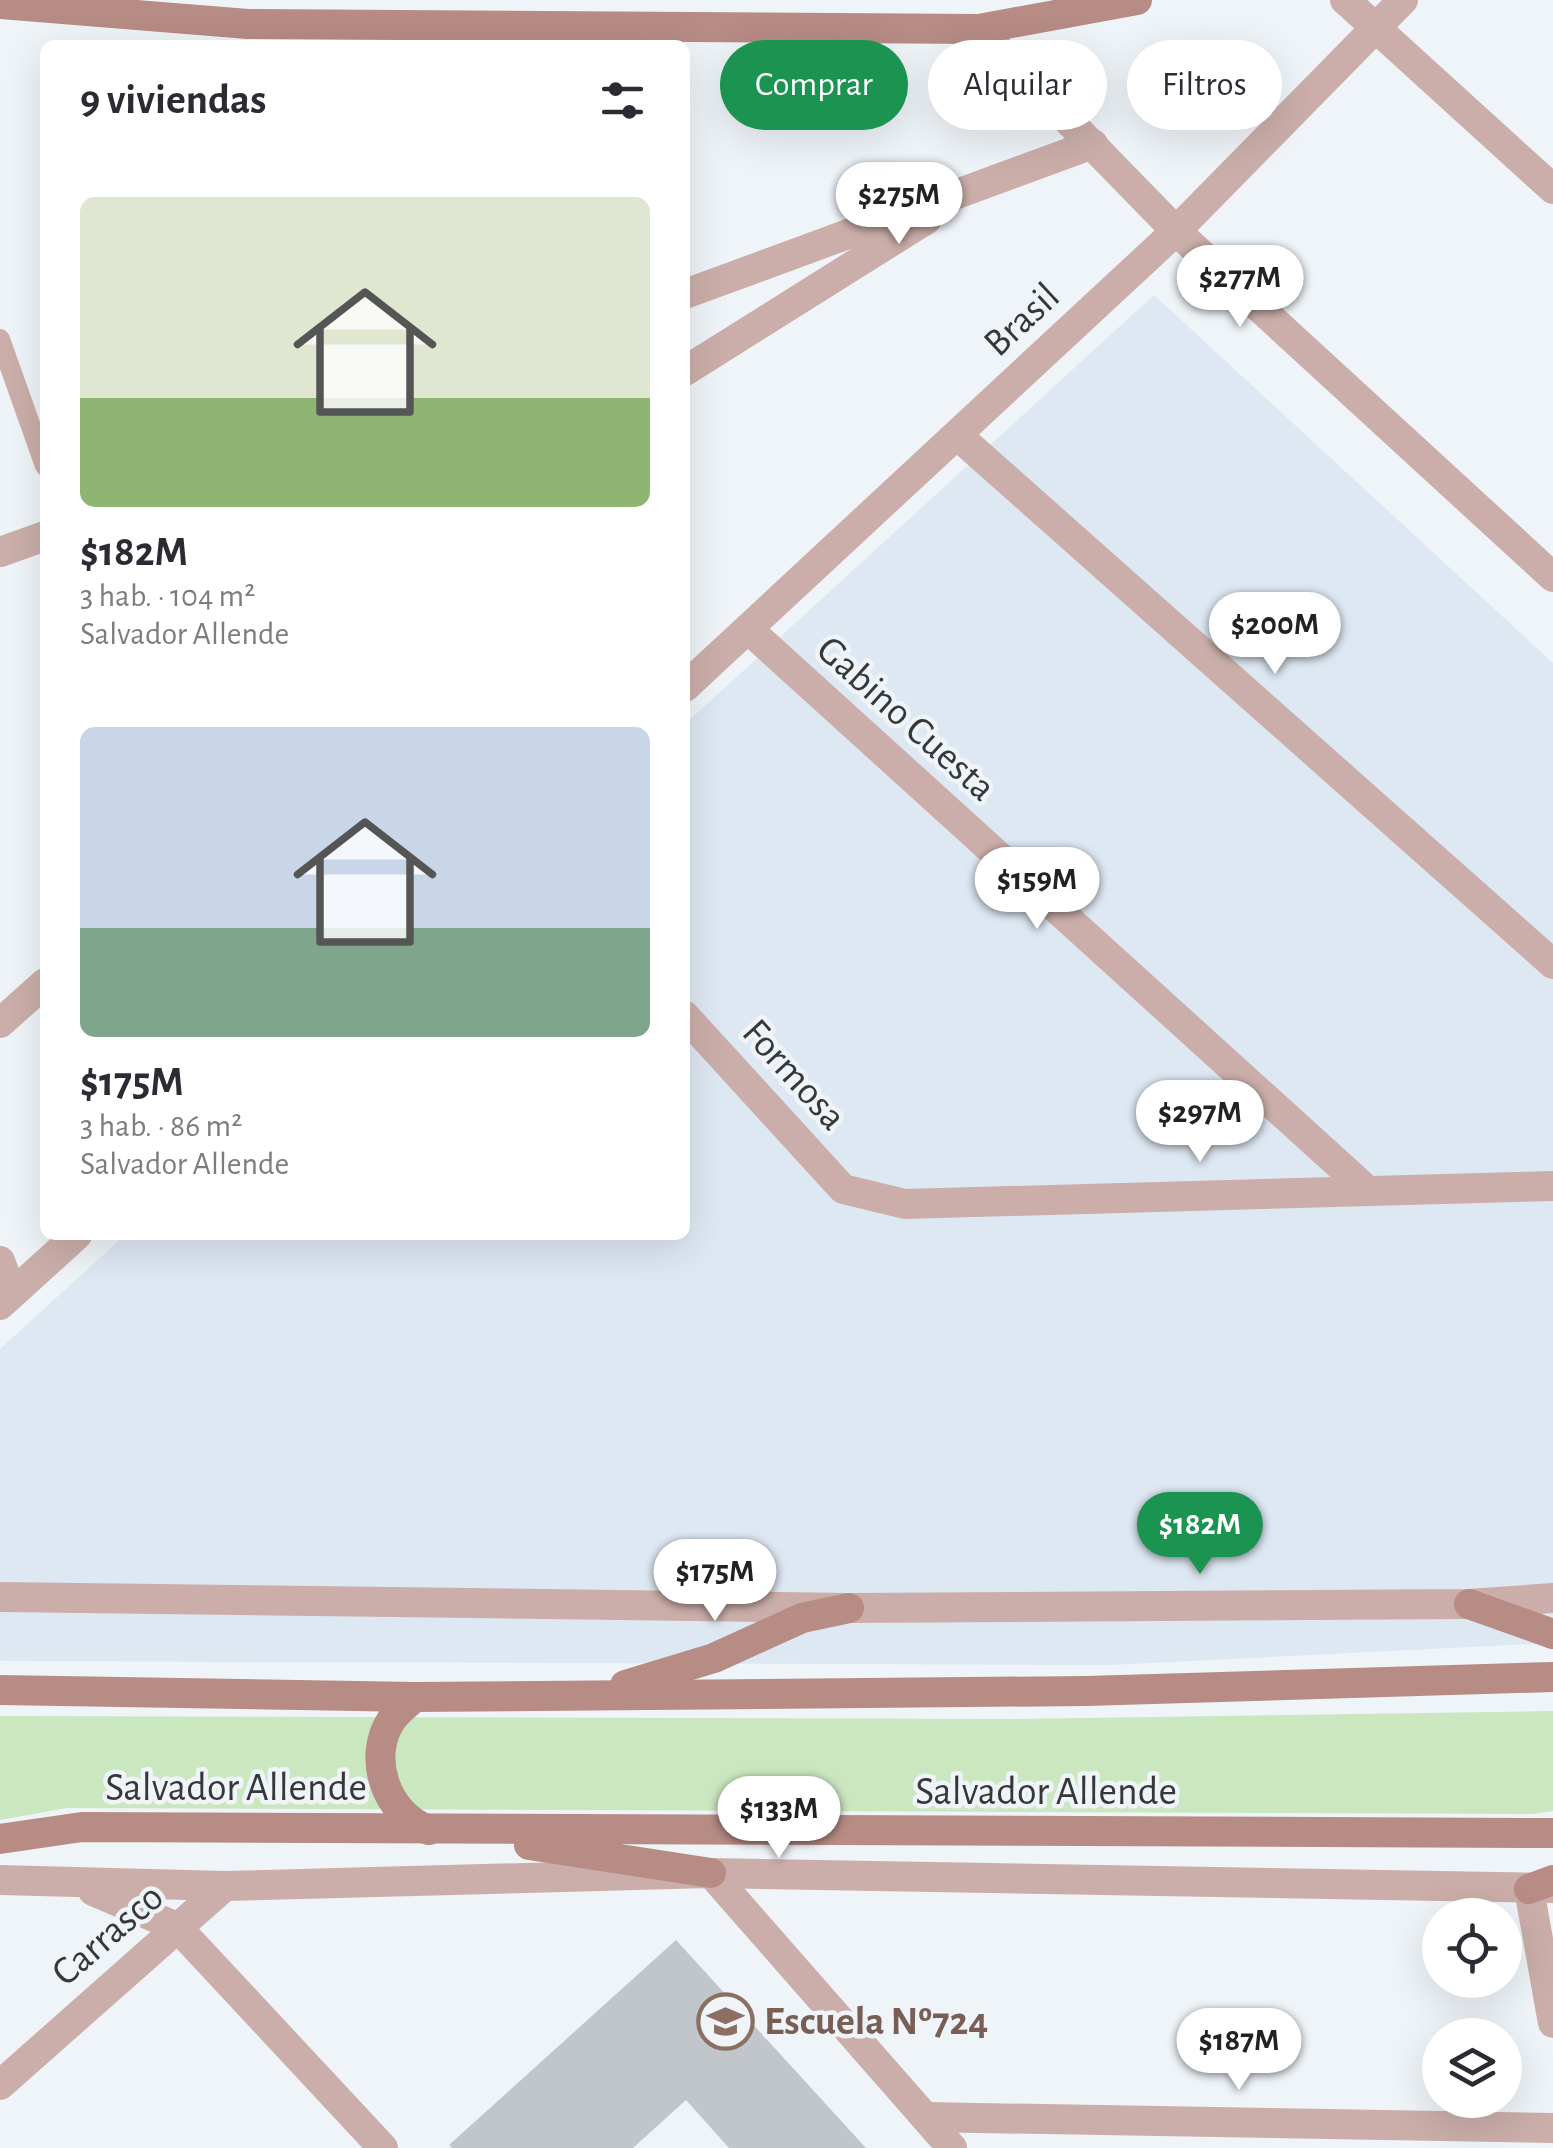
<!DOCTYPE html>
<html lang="es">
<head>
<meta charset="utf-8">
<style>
  :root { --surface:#fff; --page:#f7f7f7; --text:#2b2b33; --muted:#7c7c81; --accent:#1b9451 }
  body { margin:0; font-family:"Alegreya Sans",sans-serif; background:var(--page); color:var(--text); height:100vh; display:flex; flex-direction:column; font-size:38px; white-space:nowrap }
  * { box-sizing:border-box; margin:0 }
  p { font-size:32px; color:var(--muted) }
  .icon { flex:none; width:55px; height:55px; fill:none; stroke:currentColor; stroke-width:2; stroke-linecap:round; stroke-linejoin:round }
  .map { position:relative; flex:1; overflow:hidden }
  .details { position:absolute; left:40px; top:40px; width:650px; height:1200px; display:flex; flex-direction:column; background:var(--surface); border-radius:15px; box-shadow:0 10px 40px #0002 }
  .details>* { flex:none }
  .top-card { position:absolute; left:720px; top:40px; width:682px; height:90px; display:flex; gap:20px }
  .buttons { position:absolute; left:1422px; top:1898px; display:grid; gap:20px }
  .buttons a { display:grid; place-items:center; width:100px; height:100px; border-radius:50%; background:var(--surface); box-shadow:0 10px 40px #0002; font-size:50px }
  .price { position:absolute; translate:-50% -85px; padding:0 22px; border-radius:35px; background:#fff; color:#222; font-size:32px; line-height:65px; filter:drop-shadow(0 2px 5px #0008) }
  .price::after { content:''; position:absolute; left:50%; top:60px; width:30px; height:22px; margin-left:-15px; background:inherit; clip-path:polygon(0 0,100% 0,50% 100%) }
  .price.active { background:var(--accent); color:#fff }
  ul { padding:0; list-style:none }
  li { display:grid; align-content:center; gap:20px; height:530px; padding:0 40px }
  li span { display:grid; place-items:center; height:310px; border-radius:15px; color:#555 }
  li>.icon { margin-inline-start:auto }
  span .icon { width:180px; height:180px; fill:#fffc; stroke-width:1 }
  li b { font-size:42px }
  h2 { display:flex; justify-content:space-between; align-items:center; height:120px; padding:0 40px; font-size:42px }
  .tag { padding:0 35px; border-radius:45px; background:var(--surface); box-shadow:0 10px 40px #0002; font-size:35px; line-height:90px }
  .tag.active { background:var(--accent); color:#fff }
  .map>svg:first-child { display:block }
  .built { fill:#dee8f3 }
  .green { fill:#cae7bf }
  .building { fill:#c1c6cb }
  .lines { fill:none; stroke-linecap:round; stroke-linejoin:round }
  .lane { stroke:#cbaea9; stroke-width:20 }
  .street { stroke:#cbaea9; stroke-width:30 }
  .secondary { stroke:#b68c85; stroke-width:30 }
  .labels { text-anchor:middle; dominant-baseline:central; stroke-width:9; stroke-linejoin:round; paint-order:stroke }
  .street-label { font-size:40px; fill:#363739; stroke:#eff4f9 }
  .education-label { font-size:40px; font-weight:bold; fill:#785e54; stroke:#eff4f9; text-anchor:start }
</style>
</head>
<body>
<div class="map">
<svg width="1553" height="2148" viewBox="0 0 1553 2148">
  <rect width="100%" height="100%" fill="#eff4f9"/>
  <polygon class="built" points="1154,295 1553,663 1553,1643 1111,1665 0,1661 0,1349 125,1235 685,1235 685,724"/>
  <polygon class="green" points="1553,1711 1553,1811 1533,1814 67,1808 0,1820 0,1716 1012,1719"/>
  <polygon class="building" points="676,1940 866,2148 729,2148 686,2100 633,2148 452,2148 449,2145"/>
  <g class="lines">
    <polyline class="lane" points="0,339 45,466"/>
    <g class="street">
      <polyline points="1345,0 1553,189"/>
      <polyline points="979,29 1176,231 1553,577"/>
      <polyline points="685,294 1093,144"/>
      <polyline points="685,371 927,219"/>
      <polyline points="957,435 1553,964"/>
      <polyline points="0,552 45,536"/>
      <polyline points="748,629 1367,1190"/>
      <polyline points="685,687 1176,231 1403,0"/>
      <polyline points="685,1016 843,1189 905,1204 1553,1186"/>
      <polyline points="0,1023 45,983"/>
      <polyline points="0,1261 12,1293"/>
      <polyline points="0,1305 77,1235"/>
      <polyline points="0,1597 849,1608 1469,1604 1553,1598"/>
      <polyline points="711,1873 952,2148"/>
      <polyline points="0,1880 225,1886 711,1873 1552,1888"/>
      <polyline points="1529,1889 1553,2023"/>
      <polyline points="93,1891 177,1927 383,2148"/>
      <polyline points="0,2085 225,1886"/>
      <polyline points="925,2117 1553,2128"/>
    </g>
    <g class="secondary">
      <polyline points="0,4 248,24 979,29 1137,0"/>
      <polyline points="1469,1604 1553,1634"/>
      <polyline points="625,1685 714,1658 802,1618 849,1608"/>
      <polyline points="0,1690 415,1697 1086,1691 1553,1677"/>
      <path d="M415,1697C408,1703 398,1711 392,1719C366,1757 386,1815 429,1830"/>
      <polyline points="0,1839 82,1827 1553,1833"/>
      <polyline points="529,1845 711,1873"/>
      <polyline points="1529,1889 1553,1880"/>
    </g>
  </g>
  <defs>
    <symbol id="school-ring" viewBox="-11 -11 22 22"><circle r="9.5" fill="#eff4f9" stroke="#8d6e63" stroke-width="1.5"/><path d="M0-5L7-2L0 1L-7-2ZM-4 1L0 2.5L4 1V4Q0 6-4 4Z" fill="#8d6e63"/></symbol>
  </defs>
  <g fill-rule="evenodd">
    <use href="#school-ring" x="694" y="1990" width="63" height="63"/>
  </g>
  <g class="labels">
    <g class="street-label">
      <text transform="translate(1022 320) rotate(-43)">Brasil</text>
      <text transform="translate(906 719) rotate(42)">Gabino Cuesta</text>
      <text transform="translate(794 1075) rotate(48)">Formosa</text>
      <text x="236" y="1788">Salvador Allende</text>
      <text x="1046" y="1792">Salvador Allende</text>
      <text transform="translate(108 1935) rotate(-41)">Carrasco</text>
    </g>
    <g class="education-label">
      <text x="764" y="2022">Escuela Nº724</text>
    </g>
  </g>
</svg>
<div class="buttons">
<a><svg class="icon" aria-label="locate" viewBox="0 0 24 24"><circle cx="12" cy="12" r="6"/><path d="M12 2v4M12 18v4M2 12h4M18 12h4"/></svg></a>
<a><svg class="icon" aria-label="layers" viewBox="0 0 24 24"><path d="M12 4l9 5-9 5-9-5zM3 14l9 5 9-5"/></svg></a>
</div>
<b class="price" style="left:899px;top:247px">$275M</b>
<b class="price" style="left:1240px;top:330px">$277M</b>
<b class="price" style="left:1275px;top:677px">$200M</b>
<b class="price" style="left:1037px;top:932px">$159M</b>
<b class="price" style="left:1200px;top:1165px">$297M</b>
<b class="price active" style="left:1200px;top:1577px">$182M</b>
<b class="price" style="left:715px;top:1624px">$175M</b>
<b class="price" style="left:779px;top:1861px">$133M</b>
<b class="price" style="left:1239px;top:2093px">$187M</b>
<div class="top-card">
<a class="tag active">Comprar</a>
<a class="tag">Alquilar</a>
<a class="tag">Filtros</a>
</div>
<section class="details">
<h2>9 viviendas<svg class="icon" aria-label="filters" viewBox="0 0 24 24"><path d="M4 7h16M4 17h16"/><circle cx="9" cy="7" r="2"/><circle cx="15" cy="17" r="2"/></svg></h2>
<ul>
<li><span style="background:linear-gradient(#dfe7d0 65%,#8fb573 0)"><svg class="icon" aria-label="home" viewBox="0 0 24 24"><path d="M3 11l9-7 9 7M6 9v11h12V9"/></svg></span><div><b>$182M</b><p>3 hab. · 104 m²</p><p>Salvador Allende</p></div></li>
<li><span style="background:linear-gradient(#c9d6e8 65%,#7fa58c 0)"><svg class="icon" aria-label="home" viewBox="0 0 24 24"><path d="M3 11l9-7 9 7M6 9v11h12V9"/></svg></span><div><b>$175M</b><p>3 hab. · 86 m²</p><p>Salvador Allende</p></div></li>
</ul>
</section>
</div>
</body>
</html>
